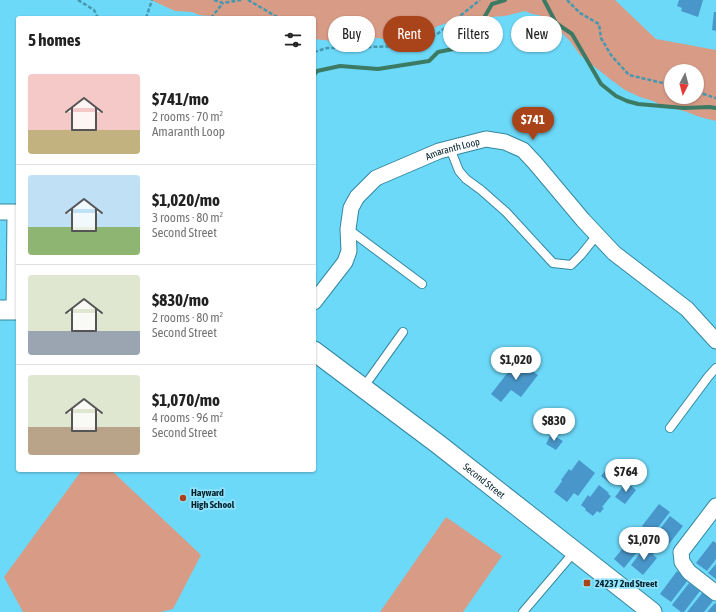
<!DOCTYPE html>
<html lang="en">
<head>
<meta charset="utf-8">
<style>
  :root { --surface:#fff; --page:#f2f2f2; --text:#222; --muted:#767676; --line:#e0e0e0; --accent:#a94319 }
  body { margin:0; font-family:"Asap Condensed",sans-serif; background:var(--page); color:var(--text); height:100vh; display:flex; flex-direction:column; font-size:15px; white-space:nowrap }
  * { box-sizing:border-box; margin:0 }
  p { font-size:13px; color:var(--muted) }
  .icon { flex:none; width:22px; height:22px; fill:none; stroke:currentColor; stroke-width:2; stroke-linecap:round; stroke-linejoin:round }
  .map { position:relative; flex:1; overflow:hidden }
  .details { position:absolute; left:16px; top:16px; width:300px; height:456px; display:flex; flex-direction:column; background:var(--surface); border-radius:4px; box-shadow:0 1px 3px #0004 }
  .details>* { flex:none }
  .banner { position:absolute; left:328px; top:16px; width:328px; height:36px; display:flex; gap:8px }
  .needle { width:26px; rotate:186deg }
  .controls { position:absolute; left:664px; top:64px; display:grid; gap:8px }
  .controls a { display:grid; place-items:center; width:40px; height:40px; border-radius:50%; background:var(--surface); box-shadow:0 1px 3px #0004; font-size:20px }
  .price { position:absolute; translate:-50% -34px; padding:0 9px; border-radius:14px; background:#fff; color:#222; font-size:13px; line-height:26px; filter:drop-shadow(0 1px 2px #0008) }
  .price::after { content:''; position:absolute; left:50%; top:24px; width:12px; height:9px; margin-left:-6px; background:inherit; clip-path:polygon(0 0,100% 0,50% 100%) }
  .price.active { background:var(--accent); color:#fff }
  ul { padding:0; list-style:none }
  li { display:flex; align-items:center; gap:12px; height:100px; padding:0 12px }
  li+li { border-top:1px solid var(--line) }
  li span { display:grid; place-items:center; flex:none; width:112px; height:80px; border-radius:4px; color:#555 }
  li>.icon { margin-inline-start:auto }
  span .icon { width:48px; height:48px; fill:#fffc; stroke-width:1 }
  li b { font-size:17px }
  h2 { display:flex; justify-content:space-between; align-items:center; height:48px; padding:0 12px; font-size:17px }
  .tag { padding:0 14px; border-radius:18px; background:var(--surface); box-shadow:0 1px 3px #0004; font-size:14px; line-height:36px }
  .tag.active { background:var(--accent); color:#fff }
  .map>svg:first-child { display:block }
  .green { fill:#d89b86; fill-rule:evenodd }
  .lines { fill:none; stroke-linecap:round; stroke-linejoin:round }
  .stream { stroke:#3d7a63; stroke-width:4 }
  .building { fill:#4997ca }
  .service-casing { stroke:#3487a0; stroke-width:10 }
  .minor-casing { stroke:#3487a0; stroke-width:17 }
  .tertiary-casing { stroke:#3487a0; stroke-width:21 }
  .path { stroke:#4698b0; stroke-width:2.5; stroke-dasharray:4 2; stroke-linecap:butt }
  .service { stroke:#fff; stroke-width:8 }
  .minor { stroke:#fff; stroke-width:15 }
  .tertiary { stroke:#fff; stroke-width:19 }
  .poi-dot { fill:#a94319; stroke:#91e3fd; stroke-width:1.5 }
  .labels { text-anchor:middle; dominant-baseline:central; stroke-width:3.5; stroke-linejoin:round; paint-order:stroke }
  .street-label { font-size:10px; fill:#00222b; stroke:#91e3fd }
  .poi-label { font-size:10px; font-weight:bold; fill:#00222b; stroke:#91e3fd; text-anchor:start }
</style>
</head>
<body>
<div class="map">
<svg width="716" height="612" viewBox="0 0 716 612">
  <rect width="100%" height="100%" fill="#6dd9f9"/>
  <g class="green">
    <path d="M151,0H615L656,39L716,50V121L700,117L684,111L661,105L653,101L640,97L625,90L610,79L580,55L570,41L564,35L557,27L539,15L532,14L525,11L505,16L459,19L438,26L431,30H424L417,33H409L401,36H391L384,39L377,38L360,41L341,42L314,39V18H215L210,16L199,15L192,12L175,11ZM671,71H697V97H671Z"/>
    <polygon points="82,470 111,470 201,555 173,609 161,612 23,612 4,577"/>
    <polygon points="446,517 502,556 463,612 380,612"/>
  </g>
  <g class="lines">
    <g class="stream">
      <polyline points="544,0 556,23 572,34 601,84 616,96 627,101 638,104 684,108 709,107 716,108"/>
      <polyline points="314,75 317,71 340,66 378,69 429,61 438,52 458,48 477,30 492,4 505,0"/>
    </g>
  </g>
  <g class="building">
    <polygon points="679,0 703,0 698,17 681,11 682,8 677,6"/>
    <polygon points="714,12 716,12 716,31 712,30"/>
    <polygon points="520,357 531,365 528,368 538,375 521,397 511,390 501,402 491,394"/>
    <polygon points="551,434 563,441 556,450 546,444"/>
    <polygon points="579,460 595,473 578,496 574,493 567,502 554,492 562,481 561,480 569,469 571,471"/>
    <polygon points="611,464 620,472 610,483 601,476"/>
    <polygon points="626,482 636,490 625,504 615,497"/>
    <polygon points="599,485 609,493 608,494 611,496 602,507 604,508 600,513 597,511 593,516 585,510 586,509 581,505 588,495 590,497"/>
    <polygon points="659,504 670,512 653,534 642,526"/>
    <polygon points="670,516 683,526 669,544 656,534"/>
    <polygon points="632,537 642,546 624,568 614,559"/>
    <polygon points="713,541 716,543 716,559 707,571 696,563"/>
    <polygon points="645,547 654,553 653,555 657,558 643,575 631,565"/>
    <polygon points="716,564 716,579 708,573"/>
    <polygon points="677,571 688,580 671,602 660,594"/>
    <polygon points="689,583 700,591 684,612 681,612 672,605"/>
    <polygon points="703,592 713,601 704,612 687,612"/>
    <polygon points="715,603 716,604 716,612 707,612"/>
  </g>
  <g class="lines">
    <defs>
      <g id="service">
        <polyline points="450,148 459,171 466,179 481,190 506,212 553,263 571,265 581,255 597,235"/>
        <polyline points="348,229 422,284"/>
        <polyline points="363,388 403,332"/>
        <polyline points="670,428 708,377 716,368"/>
        <polyline points="523,612 575,551"/>
      </g>
      <g id="minor">
        <polyline points="0,212 15,212 14,310"/>
        <path id="s1" d="M314,302L345,262L349,251L348,229L351,208L357,197L376,178L439,151L486,139L505,142L523,150L536,164L583,220L614,253L687,309L716,341"/>
        <polyline points="716,506 681,552 682,562 689,572 716,593"/>
      </g>
      <g id="tertiary">
        <polyline points="0,310 18,310"/>
        <path id="s2" d="M314,351L438,444L652,612"/>
      </g>
    </defs>
    <use href="#service" class="service-casing"/>
    <use href="#minor" class="minor-casing"/>
    <use href="#tertiary" class="tertiary-casing"/>
    <g class="path">
      <polyline points="78,0 94,10 98,18"/>
      <polyline points="214,0 223,3 241,0"/>
      <polyline points="248,0 279,18"/>
      <polyline points="567,0 580,13 599,24 601,38 611,55 629,75 671,85"/>
      <polyline points="146,18 152,0"/>
      <polyline points="211,18 223,3"/>
      <polyline points="314,52 327,48 407,46 436,35 480,0"/>
      <polyline points="697,92 716,98"/>
    </g>
    <use href="#service" class="service"/>
    <use href="#minor" class="minor"/>
    <use href="#tertiary" class="tertiary"/>
  </g>
  <g class="poi-dot">
    <circle cx="183" cy="498" r="4"/>
    <rect x="583" y="579" width="8" height="8" rx="2"/>
  </g>
  <g class="labels">
    <g class="street-label">
      <text stroke="none"><textPath href="#s1" startOffset="227">Amaranth Loop</textPath></text>
      <text stroke="none"><textPath href="#s2" startOffset="214">Second Street</textPath></text>
    </g>
    <g class="poi-label">
      <text x="191" y="492">Hayward<tspan x="191" dy="12">High School</tspan></text>
      <text x="595" y="583">24237 2nd Street</text>
    </g>
  </g>
</svg>
<div class="controls">
<a><svg class="needle" viewBox="-14 -14 28 28"><path d="M0-13l5 13h-10z" fill="#e53935"/><path d="M0 13l5-13h-10z" fill="#767676"/></svg></a>
</div>
<b class="price active" style="left:533px;top:141px">$741</b>
<b class="price" style="left:516px;top:381px">$1,020</b>
<b class="price" style="left:554px;top:442px">$830</b>
<b class="price" style="left:626px;top:493px">$764</b>
<b class="price" style="left:644px;top:561px">$1,070</b>
<div class="banner">
<a class="tag">Buy</a>
<a class="tag active">Rent</a>
<a class="tag">Filters</a>
<a class="tag">New</a>
</div>
<section class="details">
<h2>5 homes<svg class="icon" aria-label="filters" viewBox="0 0 24 24"><path d="M4 7h16M4 17h16"/><circle cx="9" cy="7" r="2"/><circle cx="15" cy="17" r="2"/></svg></h2>
<ul>
<li><span style="background:linear-gradient(#f6c9c9 70%,#c2b280 0)"><svg class="icon" aria-label="home" viewBox="0 0 24 24"><path d="M3 11l9-7 9 7M6 9v11h12V9"/></svg></span><div><b>$741/mo</b><p>2 rooms · 70 m²</p><p>Amaranth Loop</p></div></li>
<li><span style="background:linear-gradient(#bfe0f5 65%,#8fb573 0)"><svg class="icon" aria-label="home" viewBox="0 0 24 24"><path d="M3 11l9-7 9 7M6 9v11h12V9"/></svg></span><div><b>$1,020/mo</b><p>3 rooms · 80 m²</p><p>Second Street</p></div></li>
<li><span style="background:linear-gradient(#dfe7d0 70%,#9aa5b1 0)"><svg class="icon" aria-label="home" viewBox="0 0 24 24"><path d="M3 11l9-7 9 7M6 9v11h12V9"/></svg></span><div><b>$830/mo</b><p>2 rooms · 80 m²</p><p>Second Street</p></div></li>
<li><span style="background:linear-gradient(#dfe7d0 65%,#b9a48a 0)"><svg class="icon" aria-label="home" viewBox="0 0 24 24"><path d="M3 11l9-7 9 7M6 9v11h12V9"/></svg></span><div><b>$1,070/mo</b><p>4 rooms · 96 m²</p><p>Second Street</p></div></li>
</ul>
</section>
</div>
</body>
</html>
